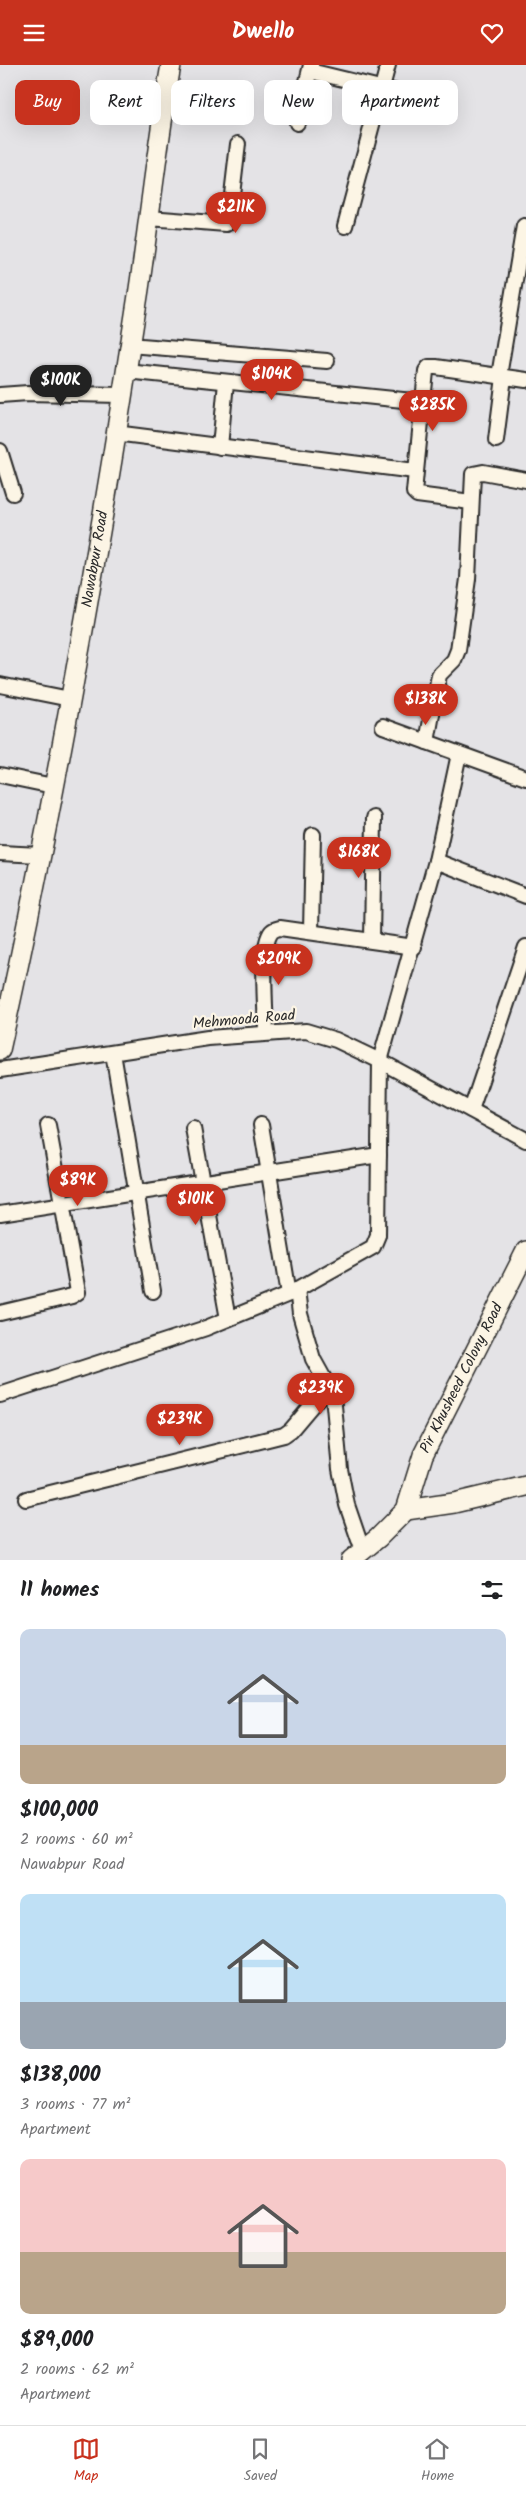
<!DOCTYPE html>
<html lang="en">
<head>
<meta charset="utf-8">
<style>
  :root { --surface:#fff; --page:#f2f2f2; --text:#202124; --muted:#757577; --line:#e0e0e0; --accent:#c8321e }
  body { margin:0; font-family:Kalam,sans-serif; background:var(--page); color:var(--text); height:100vh; display:flex; flex-direction:column; font-size:19px; white-space:nowrap }
  * { box-sizing:border-box; margin:0 }
  p { font-size:16px; color:var(--muted) }
  .icon { flex:none; width:28px; height:28px; fill:none; stroke:currentColor; stroke-width:2; stroke-linecap:round; stroke-linejoin:round }
  .map { position:relative; height:1495px; overflow:hidden }
  .sheet { display:flex; flex-direction:column; background:var(--surface); flex:1 }
  .sheet>* { flex:none }
  .banner { position:absolute; left:15px; top:15px; width:496px; height:45px; display:flex; gap:10px }
  .price { position:absolute; translate:-50% -42px; padding:0 11px; border-radius:18px; background:var(--accent); color:#fff; font-size:16px; line-height:32px; filter:drop-shadow(0 1px 2px #0008) }
  .price::after { content:''; position:absolute; left:50%; top:30px; width:15px; height:11px; margin-left:-8px; background:inherit; clip-path:polygon(0 0,100% 0,50% 100%) }
  .price.on { background:#222; color:#fff }
  ul { padding:0; list-style:none }
  li { display:grid; align-content:center; gap:10px; height:265px; padding:0 20px }
  li span { display:grid; place-items:center; height:155px; border-radius:10px; color:#555 }
  li>.icon { margin-inline-start:auto }
  span .icon { width:90px; height:90px; fill:#fffc; stroke-width:1 }
  li b { font-size:21px }
  h2 { display:flex; justify-content:space-between; align-items:center; height:60px; padding:0 20px; font-size:21px }
  .tag { padding:0 18px; border-radius:10px; background:var(--surface); box-shadow:0 5px 20px #0002; font-size:18px; line-height:45px }
  .tag.on { background:var(--accent); color:#fff }
  header { display:flex; justify-content:space-between; align-items:center; height:65px; padding:0 20px; background:var(--accent); color:#fff; font-size:22px; font-weight:800 }
  .dock { display:flex; justify-content:space-around; align-items:center; height:70px; border-top:1px solid var(--line); background:var(--surface); font-size:14px; color:var(--muted) }
  .dock a { display:grid; justify-items:center; gap:2px }
  .dock .on { color:var(--accent) }
  .map>svg:first-child { display:block }
  .lines { fill:none; stroke-linecap:round; stroke-linejoin:round }
  .street-casing { stroke:#2b2b2b; stroke-width:18 }
  .secondary-casing { stroke:#2b2b2b; stroke-width:22 }
  .street { stroke:#fcf5e5; stroke-width:14 }
  .secondary { stroke:#fcf5e5; stroke-width:19 }
  .labels { text-anchor:middle; dominant-baseline:central; stroke-width:4.5; stroke-linejoin:round; paint-order:stroke }
  .street-label { font-size:15px; fill:#2b2b2b; stroke:#fcf5e5 }
</style>
</head>
<body>
<header><svg class="icon" aria-label="menu" viewBox="0 0 24 24"><path d="M4 6h16M4 12h16M4 18h16"/></svg>Dwello<svg class="icon" aria-label="heart" viewBox="0 0 24 24"><path d="M12 20l-8-8c-3-5 5-10 8-4 3-6 11-1 8 4z"/></svg></header>
<div class="map">
<svg width="526" height="1495" viewBox="0 0 526 1495">
  <rect width="100%" height="100%" fill="#e4e3e6"/>
  <filter id="ink" filterUnits="userSpaceOnUse"><feTurbulence type="fractalNoise" baseFrequency=".02" numOctaves="2"/><feDisplacementMap in="SourceGraphic" scale="10" xChannelSelector="R" yChannelSelector="G"/><feConvolveMatrix kernelMatrix="1 2 1 2 8 2 1 2 1" color-interpolation-filters="sRGB"/></filter>
  <g filter="url(#ink)">
    <g class="lines">
      <defs>
        <g id="street">
          <polyline points="310,6 430,35"/>
          <polyline points="297,58 311,0"/>
          <polyline points="149,153 226,159 229,155 238,79"/>
          <polyline points="345,161 388,0"/>
          <polyline points="129,280 327,296"/>
          <polyline points="126,306 422,337"/>
          <polyline points="499,311 524,161"/>
          <polyline points="0,330 28,328 121,330"/>
          <polyline points="115,368 415,406"/>
          <polyline points="496,375 504,312"/>
          <polyline points="220,382 226,317"/>
          <polyline points="0,386 13,428"/>
          <polyline points="471,437 417,430 414,427 426,306 429,302 436,302 526,315"/>
          <polyline points="0,620 70,634"/>
          <polyline points="383,661 526,713"/>
          <polyline points="427,677 439,610 454,595 458,585 468,514 473,409 483,407 526,415"/>
          <polyline points="0,710 53,721"/>
          <polyline points="0,788 40,790"/>
          <polyline points="436,796 526,831"/>
          <polyline points="311,866 313,770"/>
          <polyline points="372,875 374,753"/>
          <path d="M266,968C266,947 260,886 270,869C272,865 276,864 280,863L414,882"/>
          <polyline points="113,988 153,1226"/>
          <polyline points="0,1005 208,973 306,966 336,975 380,996 526,1075"/>
          <polyline points="471,1045 526,882"/>
          <polyline points="261,1060 289,1229"/>
          <polyline points="193,1063 228,1254"/>
          <polyline points="0,1149 379,1090"/>
          <polyline points="297,1224 300,1249 313,1294 333,1330 340,1404 347,1440 359,1475"/>
          <polyline points="0,1248 72,1231 78,1227 48,1060"/>
          <polyline points="0,1330 206,1263 289,1229 373,1182 378,1170 380,996 436,796 459,689"/>
          <polyline points="26,1434 284,1370 291,1365 329,1320"/>
        </g>
        <g id="secondary">
          <path id="s1" d="M0,985C56,734 100,479 139,224C150,149 158,74 171,0"/>
          <polyline points="406,1445 454,1438 526,1421"/>
          <path id="s2" d="M351,1495L378,1473L406,1445L423,1390L526,1186"/>
        </g>
      </defs>
      <use href="#street" class="street-casing"/>
      <use href="#secondary" class="secondary-casing"/>
      <use href="#street" class="street"/>
      <use href="#secondary" class="secondary"/>
    </g>
  </g>
  <g class="labels">
    <g class="street-label">
      <text stroke="none"><textPath href="#s1" startOffset="500">Nawabpur Road</textPath></text>
      <text transform="translate(244 955) rotate(-5)">Mehmooda Road</text>
      <text stroke="none"><textPath href="#s2" startOffset="218">Pir Khusheed Colony Road</textPath></text>
    </g>
  </g>
</svg>
<b class="price" style="left:236px;top:169px">$211K</b>
<b class="price" style="left:272px;top:336px">$104K</b>
<b class="price on" style="left:61px;top:342px">$100K</b>
<b class="price" style="left:433px;top:367px">$285K</b>
<b class="price" style="left:426px;top:661px">$138K</b>
<b class="price" style="left:359px;top:814px">$168K</b>
<b class="price" style="left:279px;top:921px">$209K</b>
<b class="price" style="left:78px;top:1142px">$89K</b>
<b class="price" style="left:196px;top:1161px">$101K</b>
<b class="price" style="left:321px;top:1350px">$239K</b>
<b class="price" style="left:180px;top:1381px">$239K</b>
<div class="banner">
<a class="tag on">Buy</a>
<a class="tag">Rent</a>
<a class="tag">Filters</a>
<a class="tag">New</a>
<a class="tag">Apartment</a>
</div>
</div>
<section class="sheet">
<h2>11 homes<svg class="icon" aria-label="filters" viewBox="0 0 24 24"><path d="M4 7h16M4 17h16"/><circle cx="9" cy="7" r="2"/><circle cx="15" cy="17" r="2"/></svg></h2>
<ul>
<li><span style="background:linear-gradient(#c9d6e8 75%,#b9a48a 0)"><svg class="icon" aria-label="home" viewBox="0 0 24 24"><path d="M3 11l9-7 9 7M6 9v11h12V9"/></svg></span><div><b>$100,000</b><p>2 rooms · 60 m²</p><p>Nawabpur Road</p></div></li>
<li><span style="background:linear-gradient(#bfe0f5 70%,#9aa5b1 0)"><svg class="icon" aria-label="home" viewBox="0 0 24 24"><path d="M3 11l9-7 9 7M6 9v11h12V9"/></svg></span><div><b>$138,000</b><p>3 rooms · 77 m²</p><p>Apartment</p></div></li>
<li><span style="background:linear-gradient(#f6c9c9 60%,#b9a48a 0)"><svg class="icon" aria-label="home" viewBox="0 0 24 24"><path d="M3 11l9-7 9 7M6 9v11h12V9"/></svg></span><div><b>$89,000</b><p>2 rooms · 62 m²</p><p>Apartment</p></div></li>
</ul>
</section>
<nav class="dock">
<a class="on"><svg class="icon" aria-label="map" viewBox="0 0 24 24"><path d="M3 6l6-2 6 2 6-2v14l-6 2-6-2-6 2zM9 4v14M15 6v14"/></svg>Map</a>
<a><svg class="icon" aria-label="saved" viewBox="0 0 24 24"><path d="M7 4h10v16l-5-4-5 4z"/></svg>Saved</a>
<a><svg class="icon" aria-label="home" viewBox="0 0 24 24"><path d="M3 11l9-7 9 7M6 9v11h12V9"/></svg>Home</a>
</nav>
</body>
</html>
